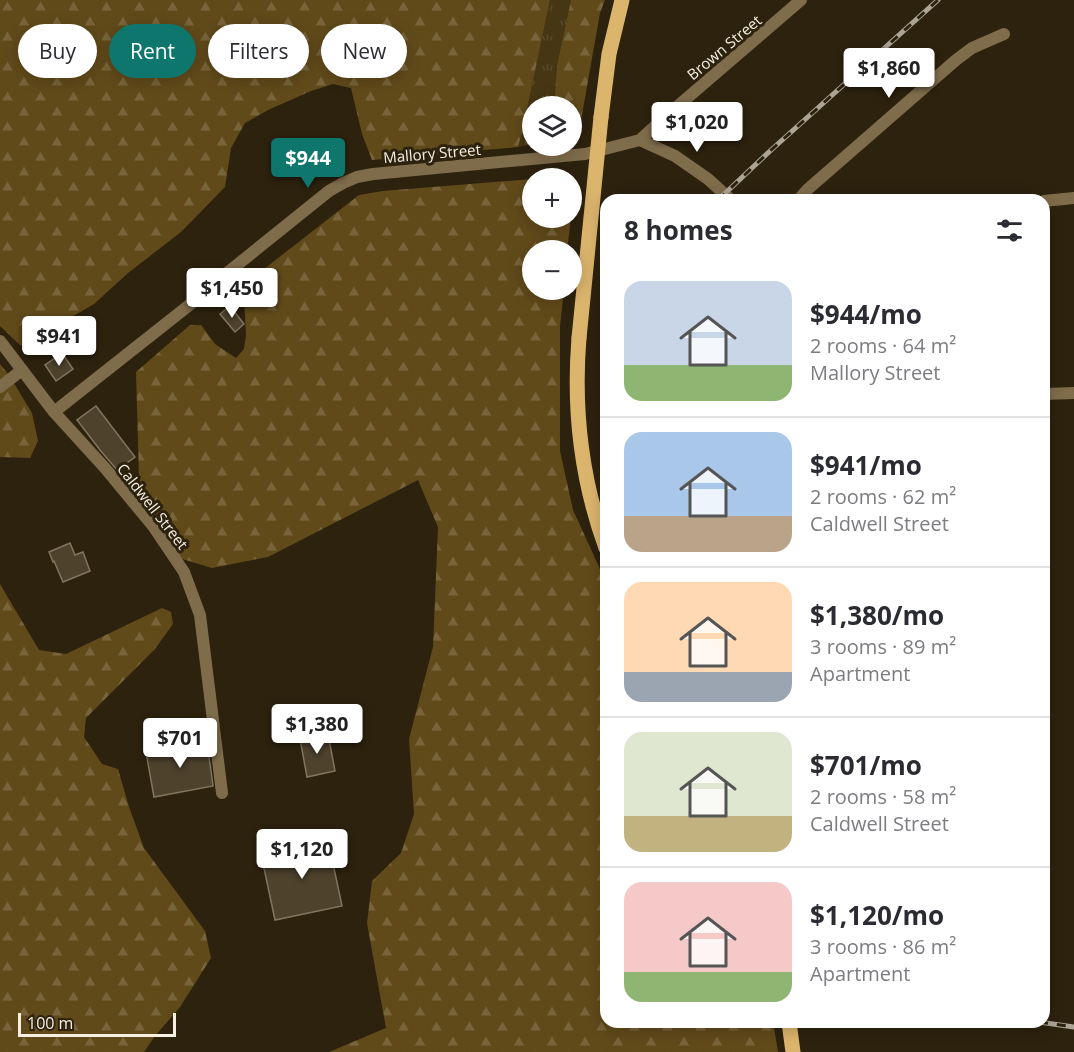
<!DOCTYPE html>
<html lang="en">
<head>
<meta charset="utf-8">
<style>
  :root { --surface:#fff; --page:#f7f7f7; --text:#2b2b33; --muted:#7c7c81; --line:#e1e1e2; --accent:#0f766e }
  body { margin:0; font-family:"Open Sans",sans-serif; background:var(--page); color:var(--text); height:100vh; display:flex; flex-direction:column; font-size:22px; white-space:nowrap }
  * { box-sizing:border-box; margin:0 }
  p { font-size:20px; color:var(--muted) }
  .icon { flex:none; width:33px; height:33px; fill:none; stroke:currentColor; stroke-width:2; stroke-linecap:round; stroke-linejoin:round }
  .map { position:relative; flex:1; overflow:hidden }
  .details { position:absolute; left:600px; top:194px; width:450px; height:834px; display:flex; flex-direction:column; background:var(--surface); border-radius:18px; box-shadow:0 3px 15px #0003 }
  .details>* { flex:none }
  .banner { position:absolute; left:18px; top:24px; width:492px; height:54px; display:flex; gap:12px }
  .tools { position:absolute; left:522px; top:96px; display:grid; gap:12px }
  .tools a { display:grid; place-items:center; width:60px; height:60px; border-radius:50%; background:var(--surface); box-shadow:0 3px 15px #0003; font-size:30px }
  .scale { position:absolute; left:18px; bottom:15px; width:158px; box-sizing:border-box; padding-left:6px; border:3px solid #f6efe2; border-top:0; font-size:16px; line-height:21px; white-space:nowrap; color:#f6efe2; -webkit-text-stroke:4px #2d220e; paint-order:stroke }
  .price { position:absolute; translate:-50% -51px; padding:0 14px; border-radius:6px; background:#fff; color:#222; font-size:20px; line-height:39px; filter:drop-shadow(0 2px 3px #0008) }
  .price::after { content:''; position:absolute; left:50%; top:36px; width:18px; height:14px; margin-left:-9px; background:inherit; clip-path:polygon(0 0,100% 0,50% 100%) }
  .price.on { background:var(--accent); color:#fff }
  ul { padding:0; list-style:none }
  li { display:flex; align-items:center; gap:18px; height:150px; padding:0 24px }
  li+li { border-top:2px solid var(--line) }
  li span { display:grid; place-items:center; flex:none; width:168px; height:120px; border-radius:18px; color:#555 }
  li>.icon { margin-inline-start:auto }
  span .icon { width:72px; height:72px; fill:#fffc; stroke-width:1 }
  li b { font-size:26px }
  h2 { display:flex; justify-content:space-between; align-items:center; height:72px; padding:0 24px; font-size:26px }
  .chip { padding:0 21px; border-radius:27px; background:var(--surface); box-shadow:0 3px 15px #0003; font-size:21px; line-height:54px }
  .chip.on { background:var(--accent); color:#fff }
  .map>svg:first-child { display:block }
  .grass { fill:url(#grass-tufts) }
  .forest { fill:url(#forest-firs) }
  .building { fill:#4e422d; stroke:#82755e; stroke-width:1.5 }
  .lines { fill:none; stroke-linecap:round; stroke-linejoin:round }
  .minor { stroke:#7f6c4b; stroke-width:12 }
  .major { stroke:#dcb56d; stroke-width:15 }
  .rail-casing { stroke:#aca494; stroke-width:5 }
  .rail { stroke:#2d220e; stroke-width:3; stroke-dasharray:9; stroke-linecap:butt }
  .major-bridge { stroke:#dcb56d; stroke-width:15 }
  .labels { text-anchor:middle; dominant-baseline:central; stroke-width:6; stroke-linejoin:round; paint-order:stroke }
  .street-label { font-size:15px; fill:#f6efe2; stroke:#2d220e }
</style>
</head>
<body>
<div class="map">
<svg width="1074" height="1052" viewBox="0 0 1074 1052">
  <defs>
    <pattern id="grass-tufts" width="24" height="20" patternUnits="userSpaceOnUse" patternTransform="scale(1.5)"><rect width="24" height="20" fill="#473613"/><path d="M3 7l-1-3M5 7V3M7 7l1-3M15 17l-1-3M17 17v-4M19 17l1-3" fill="none" stroke="#594a2a"/></pattern>
    <pattern id="forest-firs" width="22" height="20" patternUnits="userSpaceOnUse" patternTransform="scale(1.5)"><rect width="22" height="20" fill="#614a1a"/><path d="M5 1l3.5 6h-7zM16 11l3.5 6h-7z" fill="#78643b"/></pattern>
  </defs>
  <rect width="100%" height="100%" fill="#2d220e"/>
  <polygon class="grass" points="550,0 571,0 557,65 554,106 532,106 532,144 518,147 522,133"/>
  <g class="forest">
    <polygon points="0,0 550,0 522,133 518,147 372,160 362,134 351,88 333,84 311,91 268,110 245,123 231,148 225,187 181,232 128,273 94,304 21,346 0,326"/>
    <polygon points="571,0 605,0 600,13 580,126 577,136 572,137 572,106 554,106 557,65"/>
    <polygon points="532,179 532,218 571,218 567,250 532,250 532,290 564,290 560,326 560,451 573,510 606,582 606,1022 773,1022 778,1052 329,1052 386,1028 367,923 372,881 401,853 414,814 409,739 433,647 438,527 418,480 268,557 212,568 179,558 148,510 139,479 136,372 190,325 201,325 215,344 236,358 244,349 246,335 244,297 255,276 359,195 383,191"/>
    <polygon points="0,364 9,375 32,413 38,441 30,458 0,457"/>
    <polygon points="0,584 39,650 66,654 162,608 171,612 173,624 155,649 86,718 84,737 102,764 118,769 129,807 144,848 205,931 211,958 180,1007 155,1036 144,1052 0,1052"/>
  </g>
  <g class="building">
    <polygon points="230,306 244,324 235,332 220,314"/>
    <polygon points="62,353 73,369 56,381 45,365"/>
    <polygon points="96,406 135,457 117,470 100,450 77,420"/>
    <polygon points="70,543 75,555 83,552 90,571 63,582 54,561 53,562 49,552"/>
    <polygon points="328,734 335,771 307,777 300,739"/>
    <polygon points="207,742 213,786 154,797 146,752"/>
    <polygon points="328,840 342,906 275,920 261,854"/>
  </g>
  <g class="lines">
    <g class="minor">
      <polyline points="640,140 675,156 708,179 731,200"/>
      <polyline points="798,200 808,189 956,60 972,48 1004,34"/>
      <polyline points="1044,201 1074,198"/>
      <polyline points="0,341 54,412 105,468 153,526 184,572 200,615 222,793"/>
      <polyline points="0,387 22,370"/>
      <polyline points="1044,394 1074,393"/>
      <polyline points="54,412 197,299 227,273 329,191 343,183 357,177 373,174 585,154 640,140 665,117 801,0"/>
    </g>
    <g class="major">
      <polyline points="601,117 609,54 622,0"/>
      <path d="M579,338C573,411 581,479 606,548"/>
      <polyline points="789,1022 793,1052"/>
    </g>
    <defs>
      <g id="rail">
        <polyline points="718,200 770,151 938,0"/>
        <polyline points="1039,1022 1074,1027"/>
      </g>
    </defs>
    <use href="#rail" class="rail-casing"/>
    <use href="#rail" class="rail"/>
    <polyline class="major-bridge" points="579,338 601,117"/>
  </g>
  <g class="labels">
    <g class="street-label">
      <text transform="translate(724 47) rotate(-40)">Brown Street</text>
      <text transform="translate(432 153) rotate(-5)">Mallory Street</text>
      <text transform="translate(153 506) rotate(52)">Caldwell Street</text>
    </g>
  </g>
</svg>
<div class="tools">
<a><svg class="icon" aria-label="layers" viewBox="0 0 24 24"><path d="M12 4l9 5-9 5-9-5zM3 14l9 5 9-5"/></svg></a>
<a>+</a>
<a>−</a>
</div>
<div class="scale">100 m</div>
<b class="price" style="left:889px;top:99px">$1,860</b>
<b class="price" style="left:697px;top:153px">$1,020</b>
<b class="price on" style="left:308px;top:189px">$944</b>
<b class="price" style="left:232px;top:319px">$1,450</b>
<b class="price" style="left:59px;top:367px">$941</b>
<b class="price" style="left:317px;top:755px">$1,380</b>
<b class="price" style="left:180px;top:769px">$701</b>
<b class="price" style="left:302px;top:880px">$1,120</b>
<div class="banner">
<a class="chip">Buy</a>
<a class="chip on">Rent</a>
<a class="chip">Filters</a>
<a class="chip">New</a>
</div>
<section class="details">
<h2>8 homes<svg class="icon" aria-label="filters" viewBox="0 0 24 24"><path d="M4 7h16M4 17h16"/><circle cx="9" cy="7" r="2"/><circle cx="15" cy="17" r="2"/></svg></h2>
<ul>
<li><span style="background:linear-gradient(#c9d6e8 70%,#8fb573 0)"><svg class="icon" aria-label="home" viewBox="0 0 24 24"><path d="M3 11l9-7 9 7M6 9v11h12V9"/></svg></span><div><b>$944/mo</b><p>2 rooms · 64 m²</p><p>Mallory Street</p></div></li>
<li><span style="background:linear-gradient(#a9c7e8 70%,#b9a48a 0)"><svg class="icon" aria-label="home" viewBox="0 0 24 24"><path d="M3 11l9-7 9 7M6 9v11h12V9"/></svg></span><div><b>$941/mo</b><p>2 rooms · 62 m²</p><p>Caldwell Street</p></div></li>
<li><span style="background:linear-gradient(#ffd9b3 75%,#9aa5b1 0)"><svg class="icon" aria-label="home" viewBox="0 0 24 24"><path d="M3 11l9-7 9 7M6 9v11h12V9"/></svg></span><div><b>$1,380/mo</b><p>3 rooms · 89 m²</p><p>Apartment</p></div></li>
<li><span style="background:linear-gradient(#dfe7d0 70%,#c2b280 0)"><svg class="icon" aria-label="home" viewBox="0 0 24 24"><path d="M3 11l9-7 9 7M6 9v11h12V9"/></svg></span><div><b>$701/mo</b><p>2 rooms · 58 m²</p><p>Caldwell Street</p></div></li>
<li><span style="background:linear-gradient(#f6c9c9 75%,#8fb573 0)"><svg class="icon" aria-label="home" viewBox="0 0 24 24"><path d="M3 11l9-7 9 7M6 9v11h12V9"/></svg></span><div><b>$1,120/mo</b><p>3 rooms · 86 m²</p><p>Apartment</p></div></li>
</ul>
</section>
</div>
</body>
</html>
